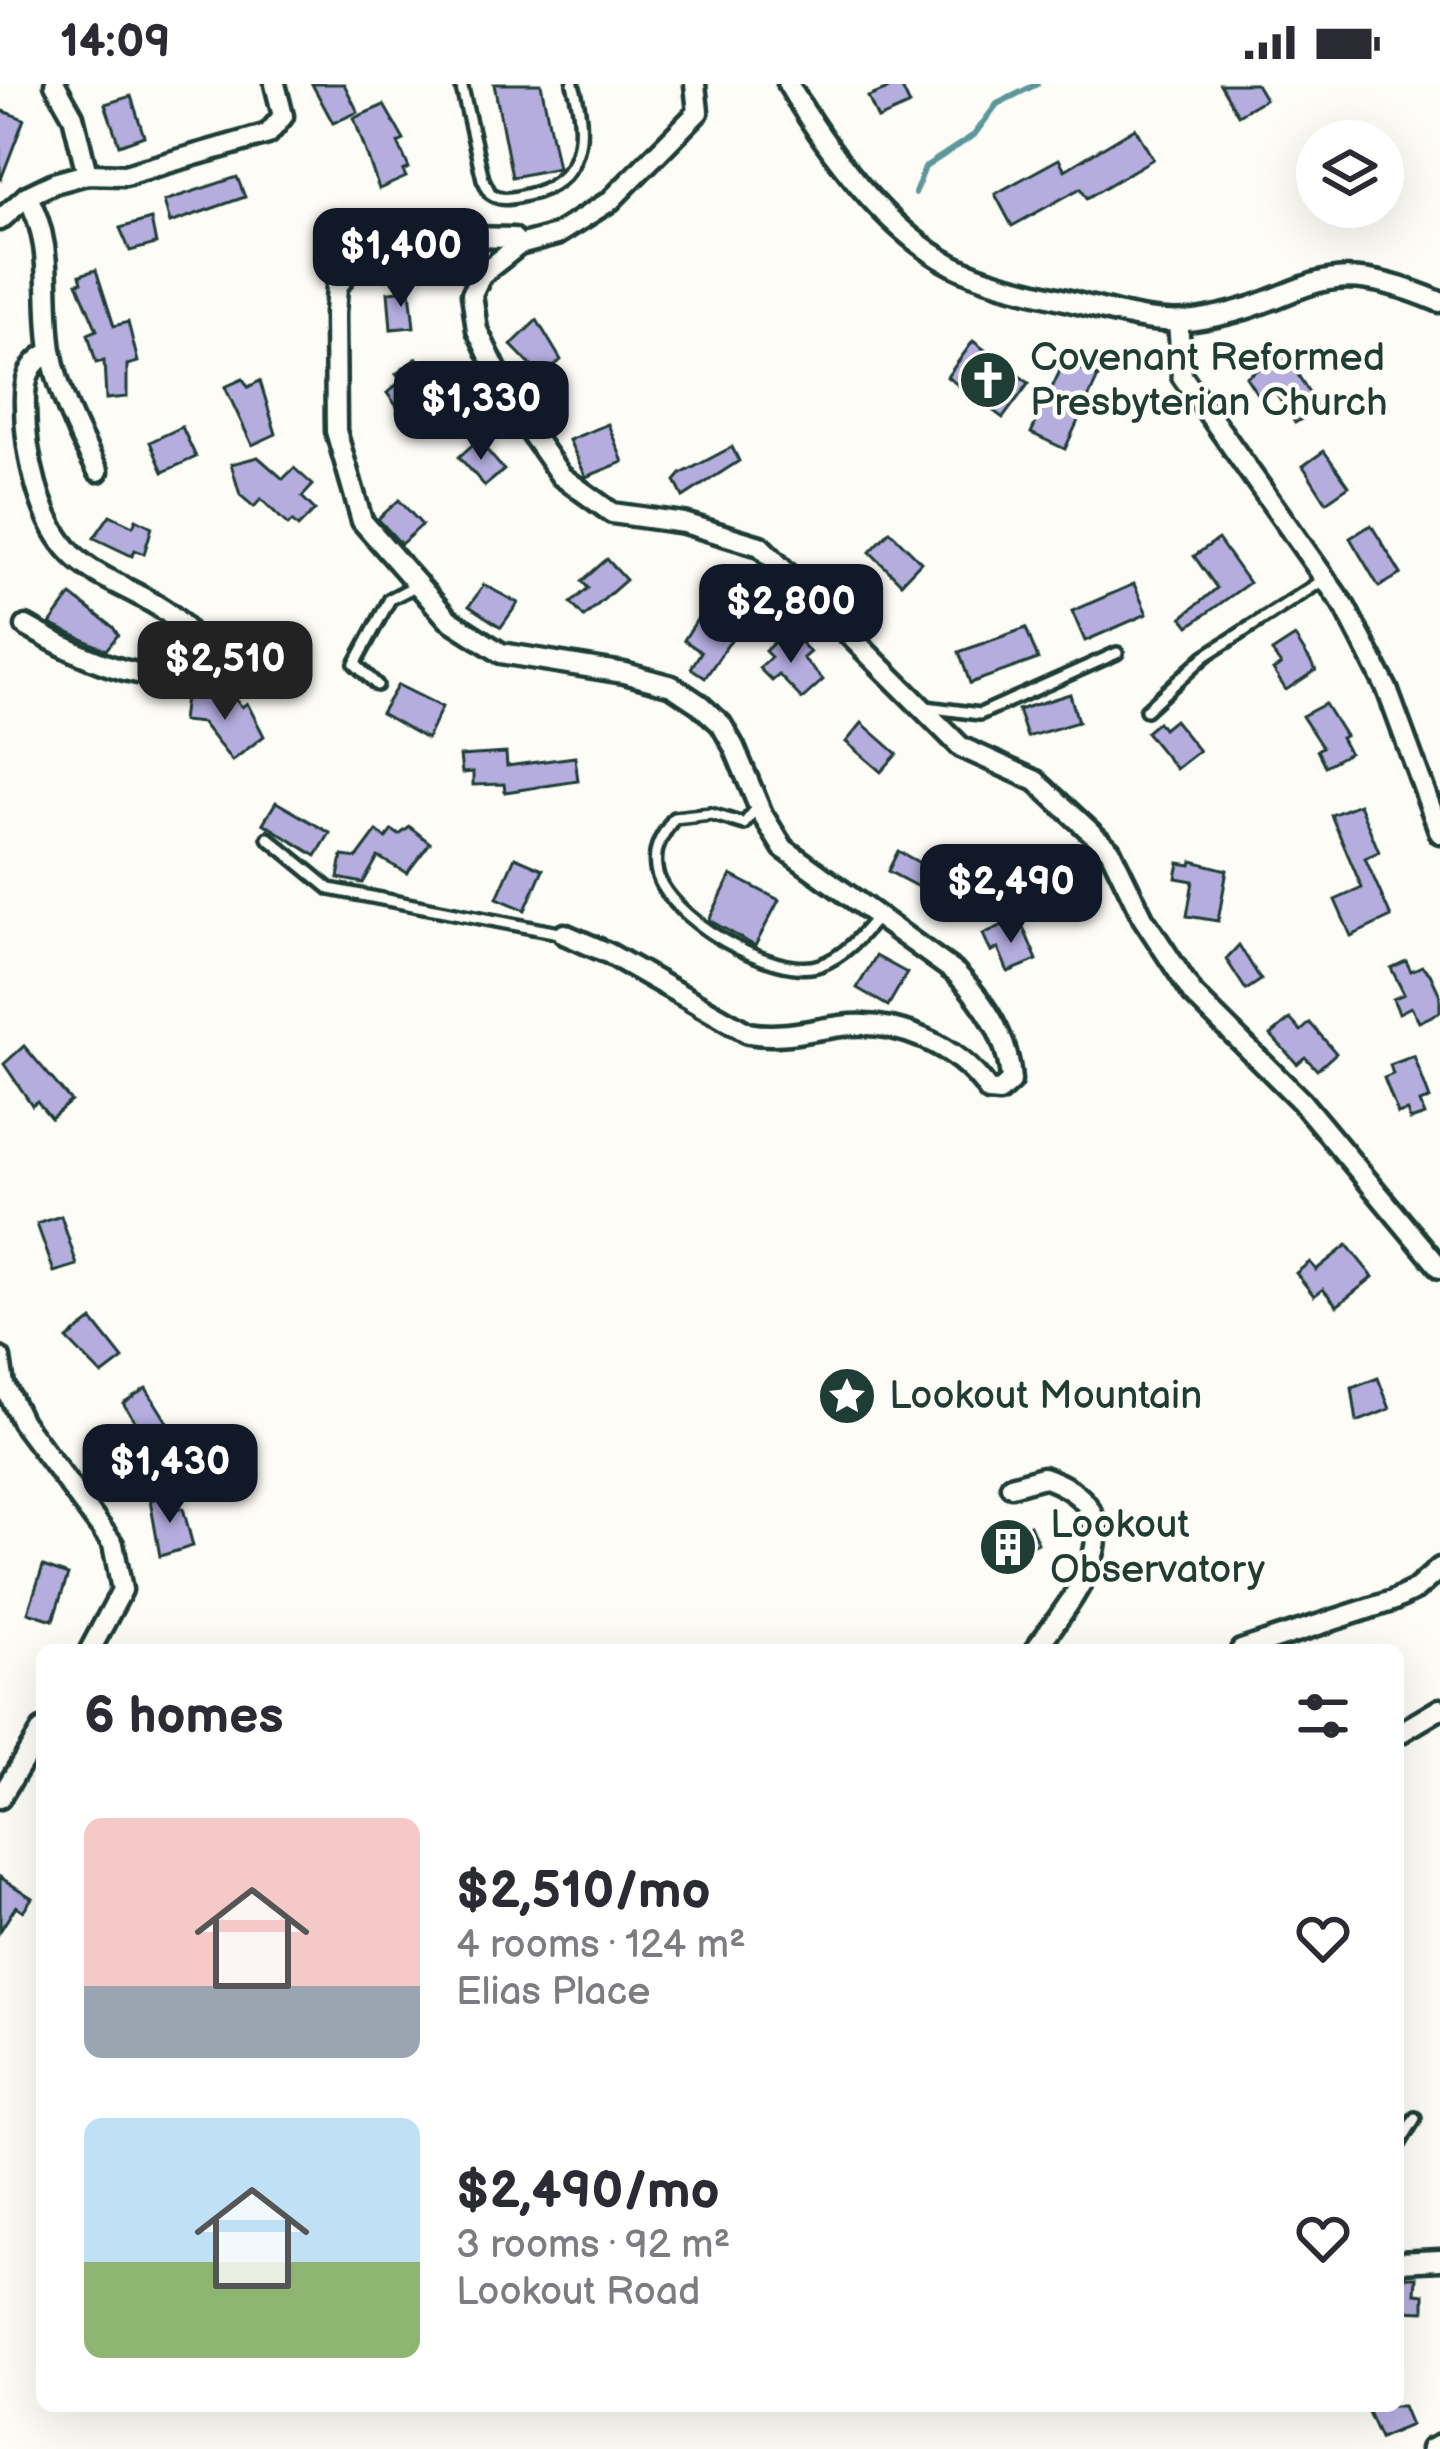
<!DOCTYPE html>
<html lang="en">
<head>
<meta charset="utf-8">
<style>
  :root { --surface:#fff; --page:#f2f2f3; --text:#2b2b33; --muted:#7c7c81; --accent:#111827 }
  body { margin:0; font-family:"Balsamiq Sans",sans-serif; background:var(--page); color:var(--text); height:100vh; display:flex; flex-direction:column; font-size:45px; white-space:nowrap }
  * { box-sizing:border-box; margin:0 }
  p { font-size:39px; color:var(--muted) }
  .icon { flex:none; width:66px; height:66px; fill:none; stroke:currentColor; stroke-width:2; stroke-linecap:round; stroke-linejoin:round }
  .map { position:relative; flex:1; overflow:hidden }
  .details { position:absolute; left:36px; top:1560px; width:1368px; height:768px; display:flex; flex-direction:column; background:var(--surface); border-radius:18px; box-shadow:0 12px 48px #0002 }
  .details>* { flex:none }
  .fabs { position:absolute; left:1296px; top:36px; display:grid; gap:24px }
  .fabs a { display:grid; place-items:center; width:108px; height:108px; border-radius:50%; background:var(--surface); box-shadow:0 12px 48px #0002; font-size:60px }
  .price { position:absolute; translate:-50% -102px; padding:0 27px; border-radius:24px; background:var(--accent); color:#fff; font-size:39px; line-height:78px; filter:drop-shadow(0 3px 6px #0008) }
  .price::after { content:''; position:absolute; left:50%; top:72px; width:36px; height:27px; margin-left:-18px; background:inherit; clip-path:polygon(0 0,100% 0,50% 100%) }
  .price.current { background:#222; color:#fff }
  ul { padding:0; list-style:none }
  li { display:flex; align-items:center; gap:36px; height:300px; padding:0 48px }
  li span { display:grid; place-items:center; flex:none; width:336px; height:240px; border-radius:18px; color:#555 }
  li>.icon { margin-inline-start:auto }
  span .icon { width:144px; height:144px; fill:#fffc; stroke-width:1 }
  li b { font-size:51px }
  h2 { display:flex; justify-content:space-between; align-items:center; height:144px; padding:0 48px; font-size:51px }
  .status { display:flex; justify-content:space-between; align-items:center; height:84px; padding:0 60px; background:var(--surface); direction:ltr }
  .status svg { height:33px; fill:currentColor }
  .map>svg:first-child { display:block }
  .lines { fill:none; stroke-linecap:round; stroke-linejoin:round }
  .stream { stroke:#5b979b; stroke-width:6 }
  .building { fill:#b4adde; stroke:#1f3d34; stroke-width:3 }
  .service-casing { stroke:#1f3d34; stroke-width:18 }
  .minor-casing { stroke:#1f3d34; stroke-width:27 }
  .service { stroke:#fdfcf7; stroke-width:9 }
  .minor { stroke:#fdfcf7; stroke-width:18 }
  .labels { text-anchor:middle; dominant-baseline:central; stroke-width:9; stroke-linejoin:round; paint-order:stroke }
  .poi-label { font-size:39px; fill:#1f3d34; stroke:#fdfcf7; text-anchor:start }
</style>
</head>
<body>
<div class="status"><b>14:09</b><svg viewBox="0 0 49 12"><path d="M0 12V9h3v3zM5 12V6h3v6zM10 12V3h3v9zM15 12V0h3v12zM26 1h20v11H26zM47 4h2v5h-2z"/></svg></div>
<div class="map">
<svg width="1440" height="2365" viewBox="0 0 1440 2365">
  <rect width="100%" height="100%" fill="#fdfcf7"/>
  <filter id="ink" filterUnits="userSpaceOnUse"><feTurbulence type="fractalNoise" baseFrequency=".00833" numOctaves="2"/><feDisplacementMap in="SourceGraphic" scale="24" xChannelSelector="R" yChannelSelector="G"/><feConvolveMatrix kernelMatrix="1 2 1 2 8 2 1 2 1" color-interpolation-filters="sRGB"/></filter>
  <g filter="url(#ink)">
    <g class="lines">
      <polyline class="stream" points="915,109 925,83 974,51 997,20 1037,0"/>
    </g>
    <g class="building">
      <polygon points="312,0 344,0 358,28 333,39"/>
      <polygon points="494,0 541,0 558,84 512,93"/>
      <polygon points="900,0 910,21 878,35 868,13"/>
      <polygon points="1220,0 1256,0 1265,15 1238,31"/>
      <polygon points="131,12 144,52 119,61 105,20"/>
      <polygon points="384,21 404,56 398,59 409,84 403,87 406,93 379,105 354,34"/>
      <polygon points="0,26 24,35 1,95 0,94"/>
      <polygon points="1135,44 1153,75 1087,114 1081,104 1012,142 995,110 1059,75 1065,86"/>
      <polygon points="237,93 245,113 170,139 164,117"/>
      <polygon points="151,135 156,160 130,167 120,144"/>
      <polygon points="96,186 114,242 128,238 138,278 127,281 127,313 106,315 104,277 96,279 88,250 97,246 77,199 82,198 80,191"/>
      <polygon points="410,206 414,243 391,245 388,208"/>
      <polygon points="537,236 561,276 542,293 511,261"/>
      <polygon points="973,257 1029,299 1003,334 947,293"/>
      <polygon points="1284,269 1319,324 1295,339 1273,304 1259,313 1246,293"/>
      <polygon points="417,274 436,302 401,328 387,309 401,297 396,290"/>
      <polygon points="1064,278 1098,293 1065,365 1031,349"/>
      <polygon points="243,295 248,303 260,297 276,350 252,361 225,303"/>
      <polygon points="608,340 623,378 586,393 569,356"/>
      <polygon points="182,343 196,373 163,388 150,358"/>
      <polygon points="478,356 504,386 485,402 459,373"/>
      <polygon points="732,363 739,377 683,413 675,397 681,390"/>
      <polygon points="1324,367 1349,402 1326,418 1303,382"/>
      <polygon points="258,373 283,395 294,384 313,401 302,413 315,426 298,443 292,437 288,441 261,415 254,423 240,411 231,380"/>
      <polygon points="399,416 422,441 401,460 378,435"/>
      <polygon points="110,431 133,442 136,435 152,443 144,470 135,466 132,472 94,454"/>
      <polygon points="1371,441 1401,490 1379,503 1350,454"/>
      <polygon points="890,447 921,478 901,499 870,468"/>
      <polygon points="1218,455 1249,499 1189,542 1182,533 1217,504 1194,472"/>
      <polygon points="607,475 626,496 584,533 571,519 588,504 582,497"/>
      <polygon points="1134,500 1147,530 1085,557 1072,527"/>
      <polygon points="484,501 518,519 501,543 469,522"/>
      <polygon points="71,511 113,543 118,551 106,566 50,540"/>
      <polygon points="698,534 731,556 705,594 691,584 701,568 684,556"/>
      <polygon points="1026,544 1038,575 970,599 959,568"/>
      <polygon points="782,551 792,562 798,556 810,568 803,574 823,596 802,615 779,591 772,597 759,584 771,573 765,567"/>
      <polygon points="1295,553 1316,586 1286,606 1273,586 1281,581 1272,568"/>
      <polygon points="398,601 442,623 427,655 381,629"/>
      <polygon points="1070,610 1078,638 1027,653 1018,626"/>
      <polygon points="185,613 217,615 222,621 233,613 242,623 247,619 264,652 232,677 202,639 182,637"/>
      <polygon points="1325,620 1345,652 1341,654 1349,669 1325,682 1317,666 1322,663 1302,632"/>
      <polygon points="1174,636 1199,667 1176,685 1146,648 1158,638 1163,645"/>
      <polygon points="862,639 897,670 881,688 846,658"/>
      <polygon points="506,669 507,682 575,673 578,697 505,708 504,700 473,701 473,688 462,689 460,672"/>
      <polygon points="276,718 330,749 316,772 263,739"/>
      <polygon points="1359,720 1379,768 1365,774 1391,833 1351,852 1335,816 1362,804 1331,731"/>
      <polygon points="410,743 430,759 407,789 378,773 363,799 338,794 342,772 357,774 377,747 386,754 392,746 399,751"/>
      <polygon points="898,767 931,785 920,804 888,787"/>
      <polygon points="515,773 543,785 525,826 497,814"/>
      <polygon points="1192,777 1227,786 1218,837 1187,832 1193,797 1176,794 1179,779 1191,781"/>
      <polygon points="731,791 779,816 755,862 709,836"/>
      <polygon points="1010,838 1014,847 1023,843 1037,876 1008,888 998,864 991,868 983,850"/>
      <polygon points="1239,861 1261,896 1246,906 1226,875"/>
      <polygon points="876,872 907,889 888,922 857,904"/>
      <polygon points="1406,877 1411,887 1422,882 1430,890 1440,911 1440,928 1419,938 1411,923 1399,929 1393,915 1404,910 1391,884"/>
      <polygon points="1290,935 1301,947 1310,939 1336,969 1317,986 1305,973 1297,980 1271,951"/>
      <polygon points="24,962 71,1017 51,1034 37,1017 32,1021 4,980"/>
      <polygon points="1414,972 1430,1015 1420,1019 1425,1031 1410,1036 1407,1027 1398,1030 1384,994 1393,990 1390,981"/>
      <polygon points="61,1132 77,1181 54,1188 37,1140"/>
      <polygon points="1347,1161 1373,1193 1337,1222 1323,1205 1314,1212 1296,1189 1310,1178 1316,1186"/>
      <polygon points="92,1236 123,1275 102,1291 67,1255"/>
      <polygon points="1378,1294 1390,1325 1357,1338 1352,1304"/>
      <polygon points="146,1304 172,1346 150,1361 123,1319"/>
      <polygon points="172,1410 176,1426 183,1424 193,1462 160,1472 150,1416"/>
      <polygon points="1030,1441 1038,1459 987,1484 978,1466"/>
      <polygon points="43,1482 68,1491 53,1536 28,1528"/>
      <polygon points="0,1793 32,1814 23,1827 16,1822 0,1847"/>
      <polygon points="1398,2193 1416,2193 1415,2209 1424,2210 1424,2227 1398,2226"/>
      <polygon points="1376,2322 1403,2322 1411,2341 1380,2354 1367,2326"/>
    </g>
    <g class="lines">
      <defs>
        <g id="service">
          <path d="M461,0L483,95L490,109C502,118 512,114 526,111C584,99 588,50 573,0"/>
          <polyline points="377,601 355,580 390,515 417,501"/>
          <polyline points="926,623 980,630 1117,569"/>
          <polyline points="1146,626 1205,572 1325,495"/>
          <path d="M756,725L744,740L711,730L674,734C663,751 653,762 656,784C662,832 776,897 820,881C845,872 861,852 877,833"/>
          <polyline points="268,754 330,805 564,850"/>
          <polyline points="1398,2062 1415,2034"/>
        </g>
        <g id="minor">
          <polyline points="55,0 73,32 87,90"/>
          <polyline points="695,0 698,28 610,117 556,151 519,161 481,191 472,210 477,246 517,329 561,392 612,429 684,439 760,462 961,663 1036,697 1110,766 1143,834 1193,910 1301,1017 1440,1184"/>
          <path d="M788,0C826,65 886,147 954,182C992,201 1036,208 1077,219C1114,228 1156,242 1195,236C1310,220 1310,162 1440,218"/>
          <path d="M27,112C55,160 43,213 51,266C58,309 78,350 98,387"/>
          <polyline points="0,136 27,112 54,99 87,90 125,91 268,50 283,32 275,0"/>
          <path d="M519,161L513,154L429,152L395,161L351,183L337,203L335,229L336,347L362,437L448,535L501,569L624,589L672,602L699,620L721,640L734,663L762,730L783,764L956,889C984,918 1009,956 1011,997L999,1008L989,1007C957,961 898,935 841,942C809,946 781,955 748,949L608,869L564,850"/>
          <polyline points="1178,238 1182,292 1345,523 1387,605 1440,749"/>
          <path d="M26,542C68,566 150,611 197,581L199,573C187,516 109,508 72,470C39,437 25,368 25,322C24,298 28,278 51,268"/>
          <polyline points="0,1274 4,1301 22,1338 113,1460 122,1506 90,1566"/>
          <path d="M1011,1402L1043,1393C1146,1429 1075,1512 1035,1566"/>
          <polyline points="1241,1566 1392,1517 1415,1506 1440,1484"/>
          <polyline points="1398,1650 1440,1625"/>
          <polyline points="0,1714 42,1646"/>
          <polyline points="1398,2178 1440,2176"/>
          <polyline points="1431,2365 1440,2361"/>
        </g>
      </defs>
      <use href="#service" class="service-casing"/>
      <use href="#minor" class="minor-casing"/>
      <use href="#service" class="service"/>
      <use href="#minor" class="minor"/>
    </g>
  </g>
  <defs>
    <symbol id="church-disc" viewBox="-11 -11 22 22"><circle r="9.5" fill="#1f3d34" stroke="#fdfcf7"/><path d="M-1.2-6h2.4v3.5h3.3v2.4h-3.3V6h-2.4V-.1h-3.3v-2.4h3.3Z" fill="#fff"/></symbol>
    <symbol id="sight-disc" viewBox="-11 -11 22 22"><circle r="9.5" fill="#1f3d34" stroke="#fdfcf7"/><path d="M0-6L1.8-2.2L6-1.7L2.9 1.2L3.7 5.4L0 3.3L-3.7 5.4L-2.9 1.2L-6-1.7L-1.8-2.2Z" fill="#fff"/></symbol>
    <symbol id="building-disc" viewBox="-11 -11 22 22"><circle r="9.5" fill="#1f3d34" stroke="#fdfcf7"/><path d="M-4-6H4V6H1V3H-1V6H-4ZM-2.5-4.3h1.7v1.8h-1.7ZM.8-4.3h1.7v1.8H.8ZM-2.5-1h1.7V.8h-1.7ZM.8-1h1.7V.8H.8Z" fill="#fff"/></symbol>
  </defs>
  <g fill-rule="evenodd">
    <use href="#church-disc" x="955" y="263" width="66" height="66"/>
    <use href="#sight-disc" x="814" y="1279" width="66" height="66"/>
    <use href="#building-disc" x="975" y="1430" width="66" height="66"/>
  </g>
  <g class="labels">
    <g class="poi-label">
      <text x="1030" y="274">Covenant Reformed<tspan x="1030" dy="45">Presbyterian Church</tspan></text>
      <text x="889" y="1312">Lookout Mountain</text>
      <text x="1050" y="1441">Lookout<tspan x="1050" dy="45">Observatory</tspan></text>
    </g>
  </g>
</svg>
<div class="fabs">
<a><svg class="icon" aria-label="layers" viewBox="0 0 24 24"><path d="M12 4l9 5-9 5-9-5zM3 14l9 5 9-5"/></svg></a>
</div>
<b class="price" style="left:401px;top:226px">$1,400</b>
<b class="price" style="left:481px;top:379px">$1,330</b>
<b class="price" style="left:791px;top:582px">$2,800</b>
<b class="price current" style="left:225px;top:639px">$2,510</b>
<b class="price" style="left:1011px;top:862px">$2,490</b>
<b class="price" style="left:170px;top:1442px">$1,430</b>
<section class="details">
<h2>6 homes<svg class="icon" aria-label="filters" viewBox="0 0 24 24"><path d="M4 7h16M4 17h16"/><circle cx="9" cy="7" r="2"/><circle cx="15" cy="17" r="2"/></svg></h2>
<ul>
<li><span style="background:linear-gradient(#f6c9c9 70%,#9aa5b1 0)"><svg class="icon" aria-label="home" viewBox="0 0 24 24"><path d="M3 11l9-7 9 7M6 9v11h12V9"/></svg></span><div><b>$2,510/mo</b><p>4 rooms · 124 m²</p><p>Elias Place</p></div><svg class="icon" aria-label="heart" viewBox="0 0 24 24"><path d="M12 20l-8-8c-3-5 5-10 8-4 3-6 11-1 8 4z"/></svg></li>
<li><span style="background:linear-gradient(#bfe0f5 60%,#8fb573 0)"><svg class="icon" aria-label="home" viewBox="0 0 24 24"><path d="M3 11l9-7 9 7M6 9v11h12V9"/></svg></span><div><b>$2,490/mo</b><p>3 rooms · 92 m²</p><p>Lookout Road</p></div><svg class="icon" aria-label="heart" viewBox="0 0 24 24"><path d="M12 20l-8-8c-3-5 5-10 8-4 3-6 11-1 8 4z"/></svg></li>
</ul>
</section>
</div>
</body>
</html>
